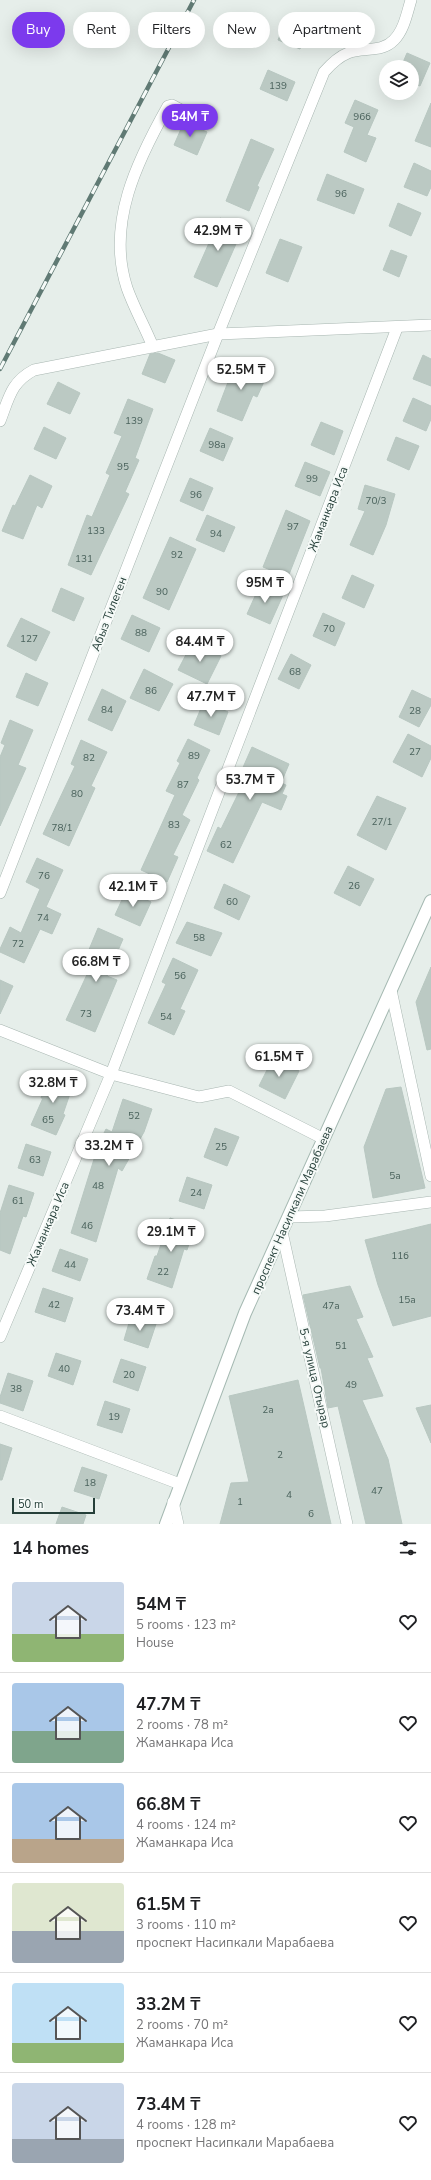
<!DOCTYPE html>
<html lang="en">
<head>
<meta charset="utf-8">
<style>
  :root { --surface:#fff; --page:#f2f2f2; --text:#202124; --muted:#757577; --line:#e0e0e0; --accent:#7c3aed }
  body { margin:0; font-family:"Nunito Sans",sans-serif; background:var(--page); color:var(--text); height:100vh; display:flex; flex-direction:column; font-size:15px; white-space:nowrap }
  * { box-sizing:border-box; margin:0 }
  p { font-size:13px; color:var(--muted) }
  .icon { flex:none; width:22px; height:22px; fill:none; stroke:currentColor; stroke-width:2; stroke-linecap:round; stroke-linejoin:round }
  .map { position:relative; height:1524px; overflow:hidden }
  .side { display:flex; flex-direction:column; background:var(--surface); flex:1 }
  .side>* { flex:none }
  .hud { position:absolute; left:12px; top:12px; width:407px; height:36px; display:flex; gap:8px }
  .tools { position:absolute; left:379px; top:60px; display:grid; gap:8px }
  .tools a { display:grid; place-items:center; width:40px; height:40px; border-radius:50%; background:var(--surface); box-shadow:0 4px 16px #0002; font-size:20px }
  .scale { position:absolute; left:12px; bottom:10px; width:83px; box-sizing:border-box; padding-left:4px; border:2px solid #253f39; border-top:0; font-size:11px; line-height:14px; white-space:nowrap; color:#253f39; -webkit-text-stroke:3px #f6faf8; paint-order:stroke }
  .price { position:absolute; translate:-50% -34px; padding:0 9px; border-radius:14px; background:#fff; color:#222; font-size:13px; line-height:26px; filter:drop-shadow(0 1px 2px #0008) }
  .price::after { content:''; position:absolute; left:50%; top:24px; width:12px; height:9px; margin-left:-6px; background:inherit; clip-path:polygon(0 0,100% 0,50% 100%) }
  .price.selected { background:var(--accent); color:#fff }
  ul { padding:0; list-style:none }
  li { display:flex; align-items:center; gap:12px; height:100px; padding:0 12px }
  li+li { border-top:1px solid var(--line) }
  li span { display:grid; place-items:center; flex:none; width:112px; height:80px; border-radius:4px; color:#555 }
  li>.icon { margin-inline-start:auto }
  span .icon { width:48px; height:48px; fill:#fffc; stroke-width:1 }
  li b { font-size:17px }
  h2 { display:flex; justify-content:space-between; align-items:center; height:48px; padding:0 12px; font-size:17px }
  .pill { padding:0 14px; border-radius:18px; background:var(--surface); box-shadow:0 4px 16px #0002; font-size:14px; line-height:36px }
  .pill.selected { background:var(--accent); color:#fff }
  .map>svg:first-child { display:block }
  .building { fill:#bbc9c3; stroke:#b8c7c1 }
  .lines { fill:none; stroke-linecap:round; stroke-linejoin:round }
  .minor-casing { stroke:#a8b6b1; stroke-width:12 }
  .secondary-casing { stroke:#a5b9b2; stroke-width:14 }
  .minor { stroke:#fff; stroke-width:11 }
  .secondary { stroke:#fff; stroke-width:12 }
  .rail-casing { stroke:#607a74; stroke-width:4.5 }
  .rail { stroke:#f6faf8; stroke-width:3; stroke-dasharray:9; stroke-linecap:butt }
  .labels { text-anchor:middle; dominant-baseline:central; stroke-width:4; stroke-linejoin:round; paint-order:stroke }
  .number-label { font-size:10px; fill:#4a625c }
  .street-label { font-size:12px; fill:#253f39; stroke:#f6faf8 }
</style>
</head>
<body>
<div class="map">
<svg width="431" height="1524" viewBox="0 0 431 1524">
  <rect width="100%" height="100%" fill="#e6eeea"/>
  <g class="building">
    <polygon points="288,16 310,26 300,49 278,40"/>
    <polygon points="407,53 430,63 420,86 412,83 412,67 401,67"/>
    <polygon points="268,70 295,82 287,101 260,89"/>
    <polygon points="355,100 378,110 367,135 376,138 366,162 344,152 354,127 345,123"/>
    <polygon points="431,103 431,147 415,141"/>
    <polygon points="184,122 207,132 197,155 174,145"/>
    <polygon points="251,139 274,149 257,186 259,187 249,211 226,201"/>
    <polygon points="414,163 431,171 431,187 427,196 404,187"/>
    <polygon points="327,174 364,189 354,214 317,200"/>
    <polygon points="398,203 421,213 411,236 389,226"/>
    <polygon points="220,218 243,228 217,287 194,277"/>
    <polygon points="280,239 302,247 288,282 266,273"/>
    <polygon points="391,250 407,256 399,277 383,270"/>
    <polygon points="158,353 175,360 165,383 142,374 150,354"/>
    <polygon points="423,355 431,359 431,386 413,379"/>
    <polygon points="236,361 267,375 257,397 253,395 242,421 217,411"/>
    <polygon points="58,382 80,393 70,414 47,404"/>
    <polygon points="413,398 431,406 431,419 426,431 403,421"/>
    <polygon points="128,399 153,409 135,458 139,460 125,492 129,494 91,575 68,565 87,515 92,517 110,475 106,473 122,436 114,433"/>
    <polygon points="321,422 343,431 334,455 311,445"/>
    <polygon points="44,427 66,438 56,459 34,449"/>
    <polygon points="210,428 233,438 223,461 200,451"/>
    <polygon points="396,437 419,446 409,470 387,460"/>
    <polygon points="305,462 330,472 320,496 295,486"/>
    <polygon points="30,475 52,486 42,508 37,505 23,539 2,531 13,505 15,506"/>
    <polygon points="190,478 213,488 203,511 180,501"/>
    <polygon points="365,485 395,494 386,525 373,555 350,545 365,511 358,509"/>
    <polygon points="286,510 310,521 288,577 263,567"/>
    <polygon points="207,515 235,527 224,552 196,540"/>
    <polygon points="170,537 196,549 169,610 143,598"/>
    <polygon points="352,575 374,585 364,608 342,598"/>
    <polygon points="260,585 283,595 270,624 247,614"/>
    <polygon points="61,588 84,598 74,621 52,611"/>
    <polygon points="323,613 345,623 335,646 313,636"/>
    <polygon points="132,615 160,628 149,652 121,639"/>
    <polygon points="21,618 50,632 36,661 7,646"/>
    <polygon points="193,641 221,656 207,684 178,670"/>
    <polygon points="291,654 311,665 299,689 278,679"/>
    <polygon points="144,669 173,684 159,711 130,698"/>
    <polygon points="26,673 48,683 38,706 16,697"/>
    <polygon points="102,689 126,701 112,731 88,720"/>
    <polygon points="412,690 431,699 431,705 419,727 399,717"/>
    <polygon points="204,701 228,712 219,735 194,725"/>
    <polygon points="10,720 33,730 18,765 26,768 0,826 0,757 5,745 1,743"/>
    <polygon points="408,734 431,746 431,758 422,777 393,762"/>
    <polygon points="188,739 210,750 197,778 199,780 182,815 190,820 173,855 178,857 167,882 141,870 175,795 166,791 180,763 177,761"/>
    <polygon points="81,740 107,752 91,786 95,788 69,846 43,834 75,766 71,764"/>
    <polygon points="252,747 289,764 281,783 286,785 282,794 287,796 281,810 262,802 233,863 207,851 218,827 221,829 239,792 233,790"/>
    <polygon points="377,796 406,808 386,850 357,835"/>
    <polygon points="37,858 63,870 46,907 61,914 52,934 40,929 24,963 0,952 0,949 10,927 21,933 40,889 26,882"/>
    <polygon points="348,866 374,879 360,906 334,893"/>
    <polygon points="224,884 250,896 239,920 214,908"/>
    <polygon points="126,891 151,902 140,926 115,915"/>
    <polygon points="187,922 222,933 211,956 176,943"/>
    <polygon points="98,928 123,939 107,976 117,980 95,1032 66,1020 96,955 88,952"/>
    <polygon points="173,958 198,970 180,1009 185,1011 174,1035 148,1023 166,984 162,982"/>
    <polygon points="431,967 431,1049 427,1050 416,1002"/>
    <polygon points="0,980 13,986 0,1014"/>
    <polygon points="273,1058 299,1071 285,1099 259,1086"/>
    <polygon points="49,1074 74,1082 63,1114 65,1115 56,1135 31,1125 43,1098 41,1098"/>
    <polygon points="401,1087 425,1188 373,1198 364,1147 386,1089"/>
    <polygon points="123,1099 152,1109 144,1132 122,1171 118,1168 96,1242 71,1233 95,1156 93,1155 106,1129 112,1132"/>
    <polygon points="215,1128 239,1137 227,1166 204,1157"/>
    <polygon points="26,1144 51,1152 43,1176 18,1168"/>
    <polygon points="187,1177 212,1185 204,1209 179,1201"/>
    <polygon points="9,1185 34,1193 26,1217 23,1216 10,1254 0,1250 0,1213"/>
    <polygon points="170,1218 195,1226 187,1250 184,1249 172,1288 147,1279 155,1256 157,1256"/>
    <polygon points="431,1224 431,1316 393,1326 378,1285 365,1240"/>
    <polygon points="60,1249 88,1259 80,1281 52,1271"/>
    <polygon points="350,1286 363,1317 356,1319 373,1357 367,1358 383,1396 362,1400 388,1459 402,1524 366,1524 338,1406 328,1408 321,1368 320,1368 303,1295"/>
    <polygon points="43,1288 73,1298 65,1322 35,1312"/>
    <polygon points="131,1316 156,1324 148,1348 124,1340"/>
    <polygon points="56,1353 81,1361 73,1385 48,1376"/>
    <polygon points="121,1359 146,1367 138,1391 113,1382"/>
    <polygon points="8,1373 33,1381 23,1411 0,1403 0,1397"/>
    <polygon points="298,1380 331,1524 220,1524 231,1483 249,1482 229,1396"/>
    <polygon points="105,1401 130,1409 122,1433 97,1425"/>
    <polygon points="431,1405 431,1443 416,1408"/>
    <polygon points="0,1444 12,1448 2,1480 0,1480"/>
    <polygon points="82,1467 107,1475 99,1499 74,1491"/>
    <polygon points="62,1507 86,1515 83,1524 56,1524"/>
  </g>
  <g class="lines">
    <defs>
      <g id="minor">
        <path d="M153,347C145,327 134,308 127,288C106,224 137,161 168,106L172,105L183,111"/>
        <path d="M0,421C9,398 11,382 34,370L218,334L431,325"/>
        <path d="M0,893L218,334L324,72C331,64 338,57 348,53C363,47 382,53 394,40C404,30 407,13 411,0"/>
        <polyline points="391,990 431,1176"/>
        <polyline points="0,1030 111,1074 199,1097 229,1091 324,1139"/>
        <polyline points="289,1217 325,1216 431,1202"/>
        <polyline points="282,1232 347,1524"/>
        <polyline points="0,1337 111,1074 397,328"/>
        <polyline points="0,1416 180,1484"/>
        <polyline points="173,1502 178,1524"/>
      </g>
      <polyline id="secondary" points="166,1524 245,1313 431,901"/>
    </defs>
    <use href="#minor" class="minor-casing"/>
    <use href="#secondary" class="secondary-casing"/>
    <use href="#minor" class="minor"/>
    <use href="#secondary" class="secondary"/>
    <defs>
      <polyline id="rail" points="0,369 194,0"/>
    </defs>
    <use href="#rail" class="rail-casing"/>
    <use href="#rail" class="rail"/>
  </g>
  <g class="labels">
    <g class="number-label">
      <text x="278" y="86">139</text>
      <text x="362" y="117">96б</text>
      <text x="341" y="194">96</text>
      <text x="134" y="421">139</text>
      <text x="217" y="445">98а</text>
      <text x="123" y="467">95</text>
      <text x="312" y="479">99</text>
      <text x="196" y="495">96</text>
      <text x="376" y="501">70/3</text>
      <text x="293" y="527">97</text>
      <text x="96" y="531">133</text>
      <text x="216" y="534">94</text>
      <text x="177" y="555">92</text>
      <text x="84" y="559">131</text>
      <text x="162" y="592">90</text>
      <text x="329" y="629">70</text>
      <text x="141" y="633">88</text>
      <text x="29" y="639">127</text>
      <text x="295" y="672">68</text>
      <text x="151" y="691">86</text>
      <text x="107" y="710">84</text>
      <text x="415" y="711">28</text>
      <text x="415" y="752">27</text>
      <text x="194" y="756">89</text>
      <text x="89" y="758">82</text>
      <text x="183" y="785">87</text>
      <text x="77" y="794">80</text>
      <text x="382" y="822">27/1</text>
      <text x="174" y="825">83</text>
      <text x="62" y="828">78/1</text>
      <text x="226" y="845">62</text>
      <text x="44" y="876">76</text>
      <text x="354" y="886">26</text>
      <text x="232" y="902">60</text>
      <text x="43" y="918">74</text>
      <text x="199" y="938">58</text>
      <text x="18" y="944">72</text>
      <text x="180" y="976">56</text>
      <text x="86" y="1014">73</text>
      <text x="166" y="1017">54</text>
      <text x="134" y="1116">52</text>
      <text x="48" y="1120">65</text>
      <text x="221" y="1147">25</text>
      <text x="35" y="1160">63</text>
      <text x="395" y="1176">5а</text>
      <text x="98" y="1186">48</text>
      <text x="196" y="1193">24</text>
      <text x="18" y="1201">61</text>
      <text x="87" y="1226">46</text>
      <text x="400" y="1256">11б</text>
      <text x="70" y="1265">44</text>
      <text x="163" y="1272">22</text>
      <text x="407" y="1300">15а</text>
      <text x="54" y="1305">42</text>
      <text x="331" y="1306">47а</text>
      <text x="341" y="1346">51</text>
      <text x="64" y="1369">40</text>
      <text x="129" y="1375">20</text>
      <text x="351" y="1385">49</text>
      <text x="16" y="1389">38</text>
      <text x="268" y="1410">2а</text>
      <text x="114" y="1417">19</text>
      <text x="280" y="1455">2</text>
      <text x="90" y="1483">18</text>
      <text x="377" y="1491">47</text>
      <text x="289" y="1495">4</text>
      <text x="240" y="1502">1</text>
      <text x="311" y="1514">6</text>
    </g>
    <g class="street-label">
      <text transform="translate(328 509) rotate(-69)">Жаманкара Иса</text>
      <text transform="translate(109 614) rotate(-69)">Абыз Тилеген</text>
      <text transform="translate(292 1210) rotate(-66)">проспект Насипкали Марабаева</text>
      <text transform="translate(48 1224) rotate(-67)">Жаманкара Иса</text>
      <text transform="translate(315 1378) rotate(77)">5-я улица Отырар</text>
    </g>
  </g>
</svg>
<div class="tools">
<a><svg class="icon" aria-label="layers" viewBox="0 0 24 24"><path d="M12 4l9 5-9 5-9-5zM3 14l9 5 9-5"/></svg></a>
</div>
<div class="scale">50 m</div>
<b class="price selected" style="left:190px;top:138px">54M ₸</b>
<b class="price" style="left:218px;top:252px">42.9M ₸</b>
<b class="price" style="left:241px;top:391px">52.5M ₸</b>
<b class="price" style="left:265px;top:604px">95M ₸</b>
<b class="price" style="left:200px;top:663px">84.4M ₸</b>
<b class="price" style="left:211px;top:718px">47.7M ₸</b>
<b class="price" style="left:250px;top:801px">53.7M ₸</b>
<b class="price" style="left:133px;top:908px">42.1M ₸</b>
<b class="price" style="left:96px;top:983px">66.8M ₸</b>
<b class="price" style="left:279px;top:1078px">61.5M ₸</b>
<b class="price" style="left:53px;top:1104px">32.8M ₸</b>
<b class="price" style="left:109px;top:1167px">33.2M ₸</b>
<b class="price" style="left:171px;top:1253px">29.1M ₸</b>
<b class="price" style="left:140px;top:1332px">73.4M ₸</b>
<div class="hud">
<a class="pill selected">Buy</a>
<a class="pill">Rent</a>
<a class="pill">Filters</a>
<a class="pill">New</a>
<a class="pill">Apartment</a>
</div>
</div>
<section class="side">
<h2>14 homes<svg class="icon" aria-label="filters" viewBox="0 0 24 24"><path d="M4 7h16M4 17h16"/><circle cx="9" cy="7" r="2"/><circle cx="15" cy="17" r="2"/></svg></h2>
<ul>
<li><span style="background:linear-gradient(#c9d6e8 65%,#8fb573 0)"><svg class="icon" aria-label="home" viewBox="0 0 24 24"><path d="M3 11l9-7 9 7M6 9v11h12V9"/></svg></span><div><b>54M ₸</b><p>5 rooms · 123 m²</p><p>House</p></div><svg class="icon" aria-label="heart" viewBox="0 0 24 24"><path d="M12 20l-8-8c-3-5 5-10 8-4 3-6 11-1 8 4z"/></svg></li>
<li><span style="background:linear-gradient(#a9c7e8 60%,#7fa58c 0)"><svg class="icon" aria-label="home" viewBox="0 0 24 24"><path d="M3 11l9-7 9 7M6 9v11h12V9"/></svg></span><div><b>47.7M ₸</b><p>2 rooms · 78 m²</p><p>Жаманкара Иса</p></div><svg class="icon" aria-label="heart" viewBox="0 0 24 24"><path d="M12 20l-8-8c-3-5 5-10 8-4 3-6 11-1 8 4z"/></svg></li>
<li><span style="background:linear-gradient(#a9c7e8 70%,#b9a48a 0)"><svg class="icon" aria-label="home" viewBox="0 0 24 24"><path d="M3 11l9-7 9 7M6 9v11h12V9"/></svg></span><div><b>66.8M ₸</b><p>4 rooms · 124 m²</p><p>Жаманкара Иса</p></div><svg class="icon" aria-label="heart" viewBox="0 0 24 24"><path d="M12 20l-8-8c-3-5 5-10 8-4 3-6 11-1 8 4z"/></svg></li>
<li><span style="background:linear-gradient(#dfe7d0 60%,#9aa5b1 0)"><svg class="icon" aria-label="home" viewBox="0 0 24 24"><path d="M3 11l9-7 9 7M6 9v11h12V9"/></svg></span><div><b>61.5M ₸</b><p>3 rooms · 110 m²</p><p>проспект Насипкали Марабаева</p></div><svg class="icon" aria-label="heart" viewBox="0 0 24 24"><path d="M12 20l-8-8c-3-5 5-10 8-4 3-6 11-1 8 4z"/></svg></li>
<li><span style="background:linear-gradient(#bfe0f5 75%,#8fb573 0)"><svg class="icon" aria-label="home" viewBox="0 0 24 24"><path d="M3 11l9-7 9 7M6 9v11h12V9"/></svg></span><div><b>33.2M ₸</b><p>2 rooms · 70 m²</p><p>Жаманкара Иса</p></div><svg class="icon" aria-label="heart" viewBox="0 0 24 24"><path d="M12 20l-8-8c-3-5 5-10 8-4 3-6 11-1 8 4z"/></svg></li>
<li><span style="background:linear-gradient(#c9d6e8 70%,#9aa5b1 0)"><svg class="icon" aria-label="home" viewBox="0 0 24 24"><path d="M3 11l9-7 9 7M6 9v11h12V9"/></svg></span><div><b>73.4M ₸</b><p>4 rooms · 128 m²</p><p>проспект Насипкали Марабаева</p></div><svg class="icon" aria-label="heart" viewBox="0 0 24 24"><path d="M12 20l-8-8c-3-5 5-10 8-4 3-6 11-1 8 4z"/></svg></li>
</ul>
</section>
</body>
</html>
